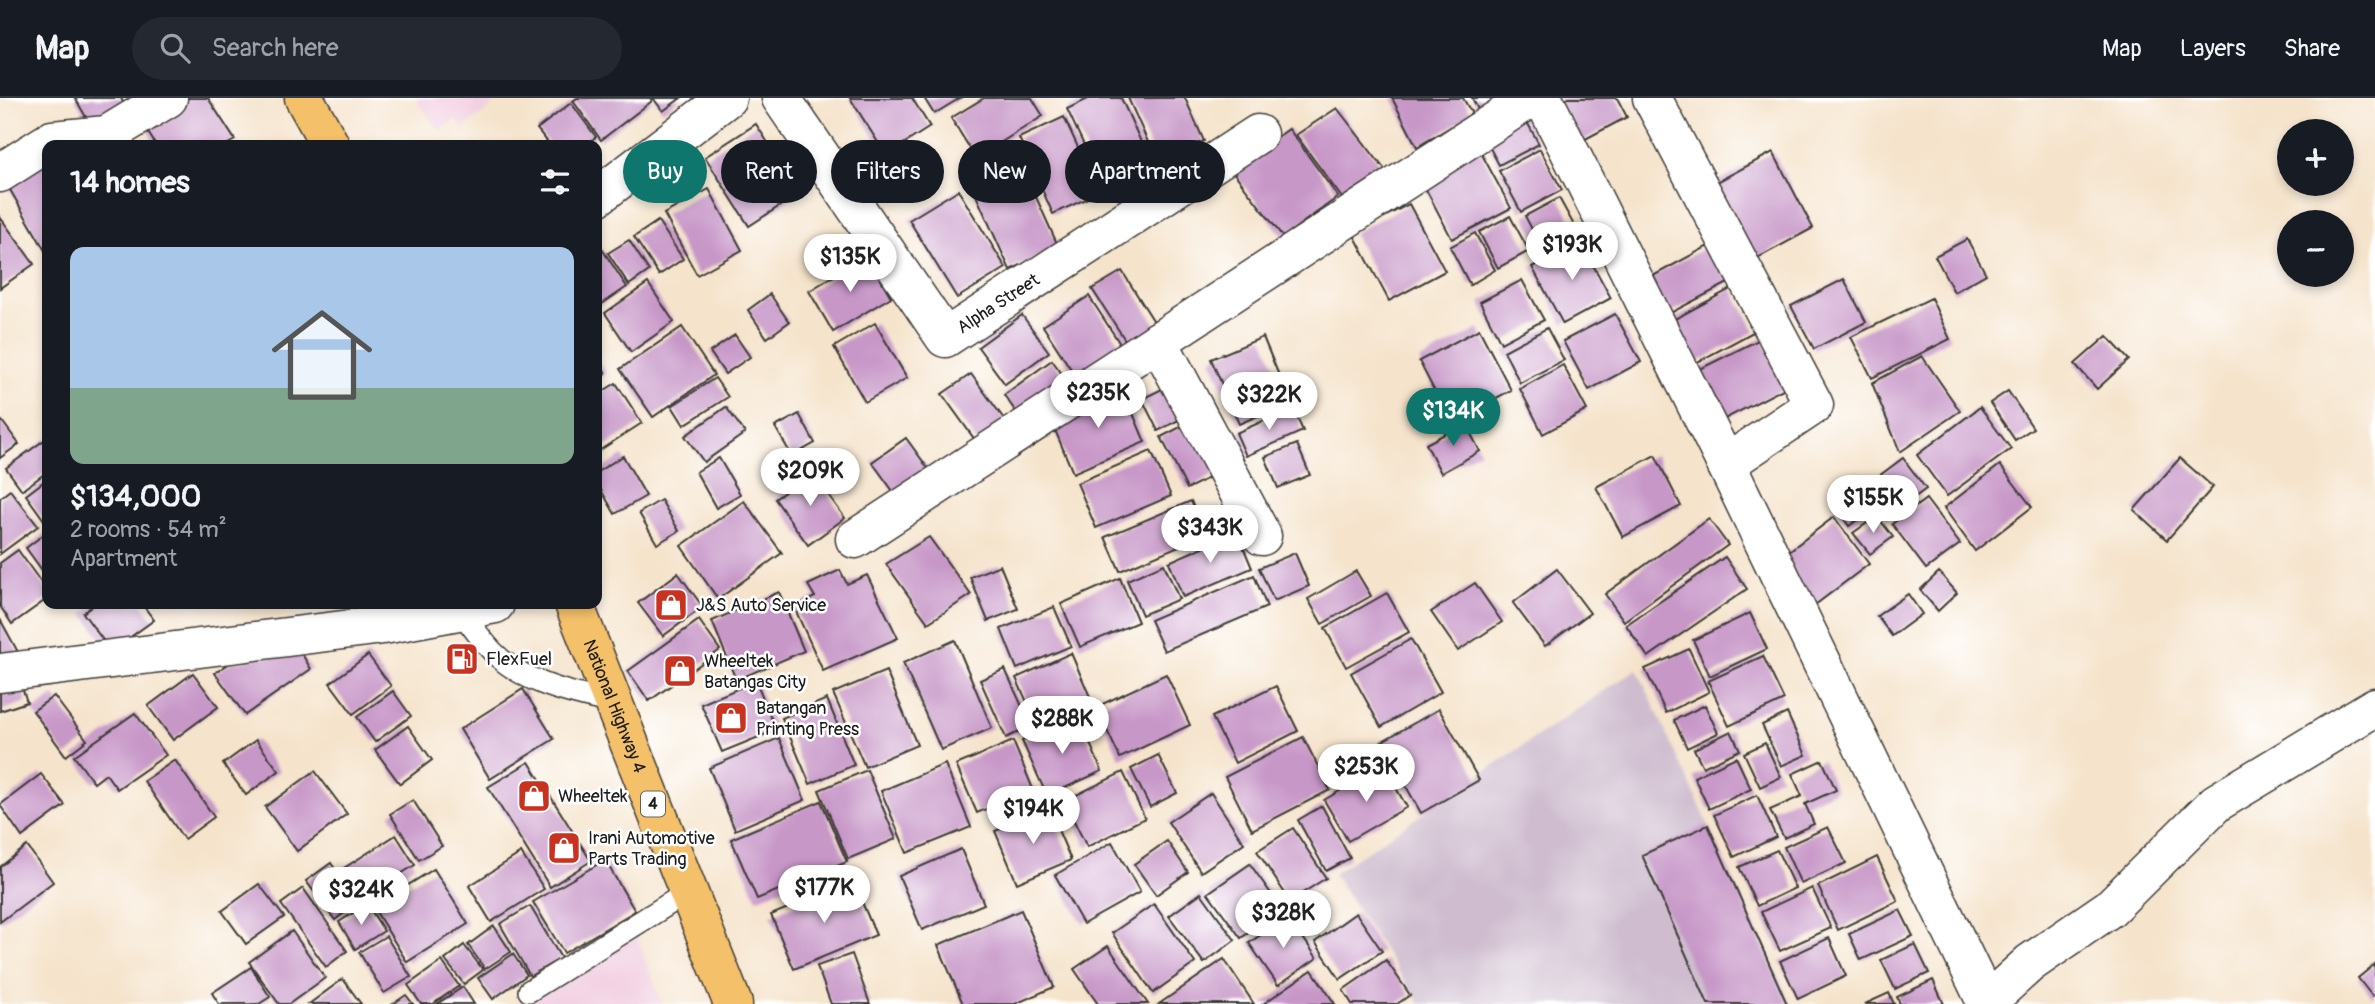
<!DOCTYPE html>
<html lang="en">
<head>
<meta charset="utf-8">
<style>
  :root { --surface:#171b24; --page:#242831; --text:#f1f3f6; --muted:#9ea1a6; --line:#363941; --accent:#0f766e }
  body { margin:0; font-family:Pangolin,sans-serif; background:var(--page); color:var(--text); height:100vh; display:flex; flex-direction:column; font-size:26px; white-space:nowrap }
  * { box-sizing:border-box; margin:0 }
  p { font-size:23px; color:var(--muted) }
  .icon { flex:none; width:38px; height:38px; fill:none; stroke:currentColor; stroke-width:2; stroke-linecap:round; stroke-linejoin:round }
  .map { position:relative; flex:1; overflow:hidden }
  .side { position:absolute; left:42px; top:42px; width:560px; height:469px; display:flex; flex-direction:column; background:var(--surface); border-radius:14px; box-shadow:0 4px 10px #0003 }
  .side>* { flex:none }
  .hud { position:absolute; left:623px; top:42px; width:665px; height:63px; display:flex; gap:14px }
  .controls { position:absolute; left:2277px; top:21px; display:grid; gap:14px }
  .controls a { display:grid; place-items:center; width:77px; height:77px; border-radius:50%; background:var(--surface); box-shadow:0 4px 10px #0003; font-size:35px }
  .price { position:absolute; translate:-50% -60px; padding:0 16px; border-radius:24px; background:#fff; color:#222; font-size:23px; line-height:46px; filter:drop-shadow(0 2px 4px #0008) }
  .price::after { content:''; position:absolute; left:50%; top:42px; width:21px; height:16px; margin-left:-10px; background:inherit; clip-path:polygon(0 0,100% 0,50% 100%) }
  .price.selected { background:var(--accent); color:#fff }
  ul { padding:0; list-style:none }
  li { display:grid; align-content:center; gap:14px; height:371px; padding:0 28px }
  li+li { border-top:2px solid var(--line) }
  li span { display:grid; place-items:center; height:217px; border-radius:14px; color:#555 }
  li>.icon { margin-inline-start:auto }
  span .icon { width:126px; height:126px; fill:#fffc; stroke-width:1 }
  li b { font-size:30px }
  h2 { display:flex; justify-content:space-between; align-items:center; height:84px; padding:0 28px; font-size:30px }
  .pill { padding:0 24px; border-radius:32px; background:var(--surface); box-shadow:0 4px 10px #0003; font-size:24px; line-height:63px }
  .pill.selected { background:var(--accent); color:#fff }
  header { display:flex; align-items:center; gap:42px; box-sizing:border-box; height:98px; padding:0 35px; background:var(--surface); border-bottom:2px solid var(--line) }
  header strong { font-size:33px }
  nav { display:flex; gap:38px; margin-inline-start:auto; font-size:24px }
  .search { width:490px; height:63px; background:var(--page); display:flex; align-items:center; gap:18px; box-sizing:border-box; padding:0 24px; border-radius:38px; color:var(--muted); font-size:26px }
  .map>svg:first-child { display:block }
  .built { fill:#f2cfe1 }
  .industrial { fill:#cfbdcf }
  .building { fill:#c797c8 }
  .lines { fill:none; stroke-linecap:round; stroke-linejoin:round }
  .service-casing { stroke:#3d3a36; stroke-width:24 }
  .minor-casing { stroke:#3d3a36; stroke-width:41 }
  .primary-casing { stroke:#3d3a36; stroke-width:41 }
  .service { stroke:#fff; stroke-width:21 }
  .minor { stroke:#fff; stroke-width:38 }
  .primary { stroke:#f4c16b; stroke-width:38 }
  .labels { text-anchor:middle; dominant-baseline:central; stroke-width:5; stroke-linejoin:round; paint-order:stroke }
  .shield { fill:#fff; stroke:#606060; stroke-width:2 }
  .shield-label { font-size:16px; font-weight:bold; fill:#1c1c1c }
  .street-label { font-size:18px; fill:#1c1c1c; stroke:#fff }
  .poi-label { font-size:18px; fill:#1c1c1c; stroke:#fff; text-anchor:start }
</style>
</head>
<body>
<header>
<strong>Map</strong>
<div class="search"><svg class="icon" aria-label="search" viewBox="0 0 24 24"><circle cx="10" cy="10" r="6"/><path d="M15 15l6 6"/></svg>Search here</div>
<nav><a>Map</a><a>Layers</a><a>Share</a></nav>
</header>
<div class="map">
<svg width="2375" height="906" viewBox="0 0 2375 906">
  <rect width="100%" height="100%" fill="#fff"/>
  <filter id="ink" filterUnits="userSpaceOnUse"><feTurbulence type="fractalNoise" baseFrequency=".0143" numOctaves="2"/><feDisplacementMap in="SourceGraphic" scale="14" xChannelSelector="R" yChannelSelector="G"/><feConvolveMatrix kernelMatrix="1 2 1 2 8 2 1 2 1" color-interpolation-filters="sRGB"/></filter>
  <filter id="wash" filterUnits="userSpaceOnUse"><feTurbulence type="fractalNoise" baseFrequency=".00686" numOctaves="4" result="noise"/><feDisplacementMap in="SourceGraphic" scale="28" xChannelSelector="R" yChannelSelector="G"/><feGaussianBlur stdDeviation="1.57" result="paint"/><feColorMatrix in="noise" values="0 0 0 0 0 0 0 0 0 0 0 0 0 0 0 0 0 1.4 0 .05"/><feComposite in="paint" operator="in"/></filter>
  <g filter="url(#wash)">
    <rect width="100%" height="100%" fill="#f5e3cb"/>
    <g class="built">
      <polygon points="419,0 488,0 493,7 463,31 456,21 440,33 416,2"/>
      <polygon points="637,838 662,906 515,906"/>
    </g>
    <polygon class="industrial" points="1637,571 1791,906 1420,906 1333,776"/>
    <g id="blocks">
      <g class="building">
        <polygon points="75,0 121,0 124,6 90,26"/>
        <polygon points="180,0 208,0 235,42 226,47 156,47 142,25"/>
        <polygon points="577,0 650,0 652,3 601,42 573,3"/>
        <polygon points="653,0 681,0 663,13"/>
        <polygon points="850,0 912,0 930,29 886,57"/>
        <polygon points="924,0 960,0 934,16"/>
        <polygon points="984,0 1032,0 1043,18 976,60 951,20"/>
        <polygon points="1090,0 1121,0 1151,66 1103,88 1067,11"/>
        <polygon points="1128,0 1185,0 1204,43 1157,64"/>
        <polygon points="1392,0 1463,0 1472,16 1417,49"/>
        <polygon points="1472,0 1509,0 1480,15"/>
        <polygon points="1558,0 1617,0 1627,19 1574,47"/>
        <polygon points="571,5 596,39 584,47 550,47 537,31"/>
        <polygon points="1337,10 1385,72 1342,100 1296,37"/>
        <polygon points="1522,15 1539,46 1499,67 1483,37"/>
        <polygon points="1064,19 1099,95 1053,116 1019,40"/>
        <polygon points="756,26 800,95 749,128 705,59"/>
        <polygon points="1289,31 1338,99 1283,139 1231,71"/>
        <polygon points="1014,50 1059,150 1010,172 965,73"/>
        <polygon points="1479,51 1511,110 1452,141 1421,82"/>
        <polygon points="1540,51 1562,92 1521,114 1499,73"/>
        <polygon points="1773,54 1813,130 1756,161 1715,85"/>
        <polygon points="43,61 47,68 47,156 5,83"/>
        <polygon points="709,91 742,152 697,177 664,116"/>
        <polygon points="958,92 1006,170 957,200 909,122"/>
        <polygon points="1559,100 1580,138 1545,156 1525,118"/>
        <polygon points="1409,106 1445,173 1389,203 1353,135"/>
        <polygon points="1510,118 1529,153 1498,170 1479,134"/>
        <polygon points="0,119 34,166 0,190"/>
        <polygon points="658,123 683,161 659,177 634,139"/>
        <polygon points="1475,135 1495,172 1470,187 1450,149"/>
        <polygon points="1967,141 1986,176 1954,194 1935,158"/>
        <polygon points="629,142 649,173 629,187 608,155"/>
        <polygon points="1580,143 1611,200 1563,226 1532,169"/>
        <polygon points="1710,147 1730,184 1659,221 1640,185"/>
        <polygon points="602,151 627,189 599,208 597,155"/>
        <polygon points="867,158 891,199 833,234 809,193"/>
        <polygon points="1122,173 1158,230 1129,248 1092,191"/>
        <polygon points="1844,181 1866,224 1814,251 1791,208"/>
        <polygon points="1522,182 1544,222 1501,245 1480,204"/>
        <polygon points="648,185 674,224 631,254 605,215"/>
        <polygon points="1732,190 1755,233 1683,272 1660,229"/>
        <polygon points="770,196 789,224 767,240 748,212"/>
        <polygon points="1089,198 1124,252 1078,282 1043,228"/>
        <polygon points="1931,200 1950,241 1872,280 1851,239"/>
        <polygon points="1615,216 1641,264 1589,292 1563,243"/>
        <polygon points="1022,217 1049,254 1005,286 978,249"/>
        <polygon points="875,225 907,280 865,304 834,249"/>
        <polygon points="682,229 714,277 653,319 620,271"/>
        <polygon points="1547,230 1564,262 1520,285 1504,253"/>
        <polygon points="1479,231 1511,292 1451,325 1419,263"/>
        <polygon points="735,237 750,259 725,276 710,254"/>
        <polygon points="2107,238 2129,262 2097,291 2075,266"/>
        <polygon points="1263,239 1290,304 1239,326 1211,261"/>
        <polygon points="1762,240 1787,289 1711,328 1686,278"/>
        <polygon points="1922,258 1960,313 1900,354 1872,285"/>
        <polygon points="597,261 606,275 597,282"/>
        <polygon points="1052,262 1072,290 1024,325 1004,297"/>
        <polygon points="1563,267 1587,312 1543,336 1520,291"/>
        <polygon points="971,276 1007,325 978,346 942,296"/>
        <polygon points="715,280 728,299 684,327 672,308"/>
        <polygon points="616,285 642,325 597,354 597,297"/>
        <polygon points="1174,285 1190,316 1158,333 1142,301"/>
        <polygon points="1122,289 1145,344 1073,375 1050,320"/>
        <polygon points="2008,293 2033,330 2015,342 1990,305"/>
        <polygon points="726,309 745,335 704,364 685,338"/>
        <polygon points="1980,309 2011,351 1947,398 1917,357"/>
        <polygon points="1293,310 1303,333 1246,358 1236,335"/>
        <polygon points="799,316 815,345 792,358 775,329"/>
        <polygon points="1194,322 1220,374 1187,391 1161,339"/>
        <polygon points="2,323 19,346 0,360 0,325"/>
        <polygon points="1465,325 1480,353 1441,375 1426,346"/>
        <polygon points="47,340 47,374 22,392 6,370"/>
        <polygon points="906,340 935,380 901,404 872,364"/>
        <polygon points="1297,346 1310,377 1278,390 1265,359"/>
        <polygon points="1151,353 1171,398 1096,430 1077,385"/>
        <polygon points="1655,357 1681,408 1623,439 1596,389"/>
        <polygon points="623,358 646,398 615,416 597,385 597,374"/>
        <polygon points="719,360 740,396 716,410 696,374"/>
        <polygon points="1903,360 1926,391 1886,420 1863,390"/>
        <polygon points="2180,360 2213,389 2167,442 2134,412"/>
        <polygon points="2000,367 2032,409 1975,453 1944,410"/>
        <polygon points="812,374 845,420 808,447 775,401"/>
        <polygon points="47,381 47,419 44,422 26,397"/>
        <polygon points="1855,388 1873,410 1849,428 1832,404"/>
        <polygon points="10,392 38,428 0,456 0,400"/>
        <polygon points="1926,401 1960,446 1926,471 1892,426"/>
        <polygon points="661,402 679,433 657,446 639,415"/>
        <polygon points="744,403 782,455 718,501 681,448"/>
        <polygon points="1191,403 1205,437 1120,473 1105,439"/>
        <polygon points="1877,418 1893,439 1870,456 1853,435"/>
        <polygon points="1834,419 1869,466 1811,510 1776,463"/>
        <polygon points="1709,421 1728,447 1624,523 1605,496"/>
        <polygon points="47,434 47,479 26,450"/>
        <polygon points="1237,434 1252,470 1183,499 1169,464"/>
        <polygon points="929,439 971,497 928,525 886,466"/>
        <polygon points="18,452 47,493 47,501 12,526 0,508 0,465"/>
        <polygon points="1295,455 1309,488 1274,503 1259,470"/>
        <polygon points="1725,459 1747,491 1648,559 1626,527"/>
        <polygon points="1164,466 1179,501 1142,517 1127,482"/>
        <polygon points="1000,467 1018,511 988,523 970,479"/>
        <polygon points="1557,471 1590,515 1545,548 1513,505"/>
        <polygon points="840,472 847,486 867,477 898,540 823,573 794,509 815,499 808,487"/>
        <polygon points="1356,473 1371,498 1322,526 1308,501"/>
        <polygon points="1939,474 1957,495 1938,513 1920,492"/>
        <polygon points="678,475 703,509 663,538 638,505"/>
        <polygon points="1254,477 1267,509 1164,553 1150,522"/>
        <polygon points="1120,480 1138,524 1080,549 1061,506"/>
        <polygon points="1475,485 1502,524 1458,553 1431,514"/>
        <polygon points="779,494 804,553 736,582 712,523"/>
        <polygon points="1387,495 1409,534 1346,569 1325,530"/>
        <polygon points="1908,496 1922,516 1892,538 1877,518"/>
        <polygon points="95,506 142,506 154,522 111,553 83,515"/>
        <polygon points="1054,509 1071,548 1017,571 1001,531"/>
        <polygon points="1750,515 1767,551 1710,578 1693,542"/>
        <polygon points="0,521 18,554 0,564"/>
        <polygon points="699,522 720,552 649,603 628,573"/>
        <polygon points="1411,541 1441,594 1381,629 1351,575"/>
        <polygon points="955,542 992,630 941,652 903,565"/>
        <polygon points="1689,551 1709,594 1666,615 1645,571"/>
        <polygon points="300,553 311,571 245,617 215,575 230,565"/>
        <polygon points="1071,555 1091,601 1037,626 1016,580"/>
        <polygon points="368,557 391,588 353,616 330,585"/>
        <polygon points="1763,558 1784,602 1729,628 1708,583"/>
        <polygon points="1005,571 1031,628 1006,640 980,582"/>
        <polygon points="886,573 917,647 865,669 833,595"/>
        <polygon points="193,575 218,609 173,642 148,608"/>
        <polygon points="1166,576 1190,627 1120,660 1096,609"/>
        <polygon points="20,583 27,604 0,613 0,589"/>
        <polygon points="756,583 776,632 722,654 701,606"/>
        <polygon points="1276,588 1298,633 1235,665 1212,619"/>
        <polygon points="523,591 554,641 490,681 460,631"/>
        <polygon points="393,593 411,618 375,644 357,619"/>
        <polygon points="54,598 87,642 66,658 33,613"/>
        <polygon points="827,601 854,667 810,686 782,620"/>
        <polygon points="1705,607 1718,635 1687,650 1674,622"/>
        <polygon points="1439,611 1479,682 1421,715 1381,644"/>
        <polygon points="135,615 166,657 117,691 106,676 94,685 74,658"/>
        <polygon points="1787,615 1806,657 1781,668 1762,627"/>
        <polygon points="1078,618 1102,673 1047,698 1022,643"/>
        <polygon points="408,628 432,662 400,686 375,652"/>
        <polygon points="1731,633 1740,652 1703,669 1694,651"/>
        <polygon points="1303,639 1330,692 1252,732 1225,679"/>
        <polygon points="779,640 805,702 735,732 709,670"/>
        <polygon points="256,642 279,673 246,697 223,666"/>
        <polygon points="1013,643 1033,691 977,715 956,667"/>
        <polygon points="1765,645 1781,679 1760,689 1744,655"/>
        <polygon points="1158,657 1177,695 1150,709 1131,671"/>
        <polygon points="1736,659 1751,691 1709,711 1694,679"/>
        <polygon points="175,662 214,719 184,741 144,683"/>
        <polygon points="1822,662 1836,692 1805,706 1814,726 1784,740 1770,712 1802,698 1792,676"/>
        <polygon points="529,664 591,763 550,789 488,689"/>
        <polygon points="945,666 971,729 907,755 881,693"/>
        <polygon points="1383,668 1407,709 1348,743 1324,702"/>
        <polygon points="867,672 896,741 848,761 819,692"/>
        <polygon points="315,673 347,716 297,753 265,709"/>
        <polygon points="1123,674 1145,720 1087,749 1064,703"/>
        <polygon points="41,676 65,707 22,739 0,707"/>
        <polygon points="1211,695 1244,745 1201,774 1168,724"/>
        <polygon points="1757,697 1776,739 1734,759 1714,717"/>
        <polygon points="413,702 442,748 419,762 390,716"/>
        <polygon points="821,703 847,764 757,801 731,741"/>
        <polygon points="1322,708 1350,760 1326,773 1298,722"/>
        <polygon points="1049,711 1071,762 1017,785 995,733"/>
        <polygon points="1708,727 1787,906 1708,906 1642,757"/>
        <polygon points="1828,729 1846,765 1801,786 1784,749"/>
        <polygon points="1293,730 1326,780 1290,803 1257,753"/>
        <polygon points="396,737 415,767 362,800 344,770"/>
        <polygon points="1167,743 1188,774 1156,797 1134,766"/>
        <polygon points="1112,744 1140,794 1083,826 1055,777"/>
        <polygon points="27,748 53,784 0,824 0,769"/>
        <polygon points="961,751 984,806 922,832 899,778"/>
        <polygon points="1777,752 1795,790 1757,808 1739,769"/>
        <polygon points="521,755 544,791 491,824 469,788"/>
        <polygon points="1877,759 1898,803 1838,832 1818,788"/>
        <polygon points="605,762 635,813 564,855 533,804"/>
        <polygon points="331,765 358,804 335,822 306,783"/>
        <polygon points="1250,766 1282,811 1241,840 1208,795"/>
        <polygon points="434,771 468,826 407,864 373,809"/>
        <polygon points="853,783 876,837 794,871 771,817"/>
        <polygon points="259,786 284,819 246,846 222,813"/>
        <polygon points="303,790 347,853 326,869 281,806"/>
        <polygon points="1812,790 1831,830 1780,853 1761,814"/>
        <polygon points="1201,795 1235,842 1204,865 1169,818"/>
        <polygon points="367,806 384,833 355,851 339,824"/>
        <polygon points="1154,806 1195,865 1153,895 1112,835"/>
        <polygon points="530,808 561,860 530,878 500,826"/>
        <polygon points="1021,812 1054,889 1015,906 963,906 938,847"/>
        <polygon points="1900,812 1913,838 1861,862 1849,836"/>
        <polygon points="1356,815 1382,853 1340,881 1315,844"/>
        <polygon points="1288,818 1317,860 1278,887 1249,845"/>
        <polygon points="494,828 511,854 485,871 468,847"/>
        <polygon points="292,833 325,880 289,906 279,906 249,864"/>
        <polygon points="386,838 411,879 384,895 359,854"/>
        <polygon points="1829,840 1846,878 1798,901 1780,863"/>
        <polygon points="1915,846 1929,875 1895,891 1881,862"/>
        <polygon points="464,847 483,872 464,886 445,862"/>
        <polygon points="1108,848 1148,906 1098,906 1074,871"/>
        <polygon points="513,856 527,877 493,901 478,880"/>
        <polygon points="852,856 870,906 831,906 817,868"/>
        <polygon points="1224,861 1254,906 1159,906"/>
        <polygon points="1386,862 1410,897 1397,906 1352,906 1343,892"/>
        <polygon points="442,863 459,888 433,906 421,906 408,887"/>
        <polygon points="2375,866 2375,896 2372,898 2358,880"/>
        <polygon points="251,869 270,899 259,906 219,906 212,895"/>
        <polygon points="1312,872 1335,906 1263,906"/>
        <polygon points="343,881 361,906 309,906"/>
        <polygon points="1933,882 1944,906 1900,906 1897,899"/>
        <polygon points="463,889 474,906 437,906"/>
        <polygon points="1889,895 1894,906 1865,906"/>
        <polygon points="406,897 413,906 393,906"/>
      </g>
    </g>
  </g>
  <g filter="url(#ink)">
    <use href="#blocks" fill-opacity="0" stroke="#3d3a36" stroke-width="2"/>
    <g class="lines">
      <defs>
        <g id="service">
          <path d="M461,514C471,527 481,541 492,553C524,586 570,595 613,605"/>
          <polyline points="529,893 688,794"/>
        </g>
        <g id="minor">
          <path id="s1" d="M781,0L945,240L1258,36"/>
          <polyline points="1543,0 1726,366 1987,906"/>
          <polyline points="1652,0 1814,307 1726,366"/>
          <polyline points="0,75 52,42 107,37 168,0"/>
          <polyline points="597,99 727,0"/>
          <polyline points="1158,243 1262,438"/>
          <polyline points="855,441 1531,0"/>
          <polyline points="0,575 383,527 495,506"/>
          <polyline points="1986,905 2030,865 2110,810 2216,705 2375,609"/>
        </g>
        <g id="primary">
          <polyline points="304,0 330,47"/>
          <path id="s2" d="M574,506L733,906"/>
        </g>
      </defs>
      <use href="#service" class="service-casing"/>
      <use href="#minor" class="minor-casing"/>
      <use href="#primary" class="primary-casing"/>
      <use href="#service" class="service"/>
      <use href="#minor" class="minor"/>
      <use href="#primary" class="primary"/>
    </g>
  </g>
  <defs>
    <symbol id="shop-square" viewBox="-11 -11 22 22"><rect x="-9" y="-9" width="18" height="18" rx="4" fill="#c8321e" stroke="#fff"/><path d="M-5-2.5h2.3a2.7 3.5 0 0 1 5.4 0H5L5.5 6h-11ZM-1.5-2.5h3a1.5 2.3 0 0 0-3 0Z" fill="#fff"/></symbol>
    <symbol id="fuel-square" viewBox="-11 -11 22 22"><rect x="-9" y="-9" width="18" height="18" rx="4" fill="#c8321e" stroke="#fff"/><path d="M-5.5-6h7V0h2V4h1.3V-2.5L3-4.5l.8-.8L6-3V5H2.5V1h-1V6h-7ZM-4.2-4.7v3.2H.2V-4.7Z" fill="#fff"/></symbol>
  </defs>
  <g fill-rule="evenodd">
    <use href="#shop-square" x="652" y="488" width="38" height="38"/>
    <use href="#fuel-square" x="443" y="542" width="38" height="38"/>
    <use href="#shop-square" x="661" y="554" width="38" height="38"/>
    <use href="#shop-square" x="712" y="601" width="38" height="38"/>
    <use href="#shop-square" x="515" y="679" width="38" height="38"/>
    <use href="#shop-square" x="545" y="731" width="38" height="38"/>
  </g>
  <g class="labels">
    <rect class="shield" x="641" y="693.5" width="24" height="25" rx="5"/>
    <g class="shield-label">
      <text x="653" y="706">4</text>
    </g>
    <g class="street-label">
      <text stroke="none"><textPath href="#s1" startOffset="354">Alpha Street</textPath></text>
      <text stroke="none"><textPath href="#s2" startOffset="110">National Highway 4</textPath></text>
    </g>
    <g class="poi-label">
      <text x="696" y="507">J&amp;S Auto Service</text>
      <text x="486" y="561">FlexFuel</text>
      <text x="704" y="563">Wheeltek<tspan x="704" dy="21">Batangas City</tspan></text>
      <text x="756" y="610">Batangan<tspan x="756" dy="21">Printing Press</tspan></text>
      <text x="558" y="698">Wheeltek</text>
      <text x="588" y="740">Irani Automotive<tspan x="588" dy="21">Parts Trading</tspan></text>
    </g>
  </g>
</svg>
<div class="controls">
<a>+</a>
<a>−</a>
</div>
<b class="price" style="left:1572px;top:184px">$193K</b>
<b class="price" style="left:850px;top:196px">$135K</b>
<b class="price" style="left:1098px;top:332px">$235K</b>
<b class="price" style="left:1269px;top:334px">$322K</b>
<b class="price selected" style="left:1453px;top:350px">$134K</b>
<b class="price" style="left:810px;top:410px">$209K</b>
<b class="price" style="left:1873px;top:437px">$155K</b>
<b class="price" style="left:1210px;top:467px">$343K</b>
<b class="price" style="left:1062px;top:658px">$288K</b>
<b class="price" style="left:1366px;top:706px">$253K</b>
<b class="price" style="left:1033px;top:748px">$194K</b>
<b class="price" style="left:824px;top:827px">$177K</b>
<b class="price" style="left:361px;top:829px">$324K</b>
<b class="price" style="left:1283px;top:852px">$328K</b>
<div class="hud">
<a class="pill selected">Buy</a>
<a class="pill">Rent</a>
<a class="pill">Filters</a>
<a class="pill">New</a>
<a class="pill">Apartment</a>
</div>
<section class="side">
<h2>14 homes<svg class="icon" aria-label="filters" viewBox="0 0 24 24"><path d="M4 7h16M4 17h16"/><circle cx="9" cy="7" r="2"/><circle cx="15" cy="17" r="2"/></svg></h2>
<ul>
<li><span style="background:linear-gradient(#a9c7e8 65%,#7fa58c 0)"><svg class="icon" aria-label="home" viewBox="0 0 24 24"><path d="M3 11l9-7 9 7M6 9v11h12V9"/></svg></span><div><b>$134,000</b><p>2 rooms · 54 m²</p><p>Apartment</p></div></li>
</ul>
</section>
</div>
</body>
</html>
